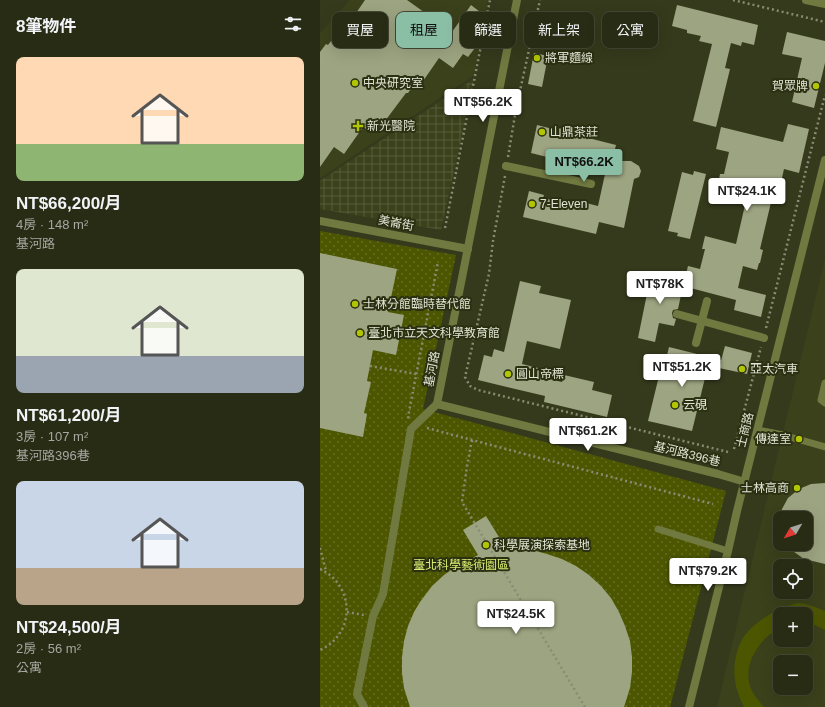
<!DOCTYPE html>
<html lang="zh-TW">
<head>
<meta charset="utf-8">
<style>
  :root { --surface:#282c15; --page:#30341e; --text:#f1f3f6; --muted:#a5a7a0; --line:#444834; --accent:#8abfa5 }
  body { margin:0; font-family:Helvetica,"Noto Sans TC",sans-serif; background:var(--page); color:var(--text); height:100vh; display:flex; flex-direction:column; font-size:15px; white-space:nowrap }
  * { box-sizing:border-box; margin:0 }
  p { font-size:13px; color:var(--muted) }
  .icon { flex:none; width:22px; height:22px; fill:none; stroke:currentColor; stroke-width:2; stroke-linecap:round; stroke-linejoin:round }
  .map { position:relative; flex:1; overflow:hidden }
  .drawer { display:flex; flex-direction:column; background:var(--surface); width:320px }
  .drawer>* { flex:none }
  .hud { position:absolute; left:12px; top:12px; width:380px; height:36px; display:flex; gap:8px }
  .needle { width:26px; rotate:231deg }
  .tools { position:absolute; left:453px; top:511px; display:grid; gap:8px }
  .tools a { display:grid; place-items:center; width:40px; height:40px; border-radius:8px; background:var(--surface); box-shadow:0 4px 16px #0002,0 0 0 1px var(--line); font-size:20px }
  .price { position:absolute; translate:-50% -34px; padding:0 9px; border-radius:4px; background:#fff; color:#222; font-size:13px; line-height:26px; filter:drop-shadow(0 1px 2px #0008) }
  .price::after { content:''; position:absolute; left:50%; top:24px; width:12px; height:9px; margin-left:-6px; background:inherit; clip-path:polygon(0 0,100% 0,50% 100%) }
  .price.on { background:var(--accent); color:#111 }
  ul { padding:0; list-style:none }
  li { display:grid; align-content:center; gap:8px; height:212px; padding:0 16px }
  li span { display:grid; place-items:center; height:124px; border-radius:8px; color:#555 }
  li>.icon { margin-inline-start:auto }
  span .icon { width:72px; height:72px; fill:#fffc; stroke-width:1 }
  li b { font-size:17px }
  h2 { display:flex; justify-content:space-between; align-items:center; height:48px; padding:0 16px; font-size:17px }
  .pill { padding:0 14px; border-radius:8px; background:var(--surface); box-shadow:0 4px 16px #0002,0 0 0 1px var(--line); font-size:14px; line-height:36px }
  .pill.on { background:var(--accent); color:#111 }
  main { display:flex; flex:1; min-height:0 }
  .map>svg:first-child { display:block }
  .built { fill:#3b411b; fill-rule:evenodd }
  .industrial { fill:url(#industrial-grid) }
  .grass { fill:url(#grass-dots) }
  .garden { fill:#4c5601 }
  .building { fill:#9da481 }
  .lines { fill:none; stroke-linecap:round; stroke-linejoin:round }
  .path { stroke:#888c74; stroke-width:2.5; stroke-dasharray:2 3; stroke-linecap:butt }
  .service { stroke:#707940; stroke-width:7 }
  .pedestrian { stroke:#707940; stroke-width:8 }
  .minor { stroke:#707940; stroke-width:8 }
  .tertiary { stroke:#707940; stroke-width:8 }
  .poi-dot { fill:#b1c500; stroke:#2b3012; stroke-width:1.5 }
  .labels { text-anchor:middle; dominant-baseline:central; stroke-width:4; stroke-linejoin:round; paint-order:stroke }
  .poi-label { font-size:12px; fill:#e0e4d2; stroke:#2b3012; text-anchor:start }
  .street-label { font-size:12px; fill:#e0e4d2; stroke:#2b3012 }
  .park-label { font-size:12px; fill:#d8eb70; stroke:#2b3012 }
</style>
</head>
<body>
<main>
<section class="drawer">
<h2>8筆物件<svg class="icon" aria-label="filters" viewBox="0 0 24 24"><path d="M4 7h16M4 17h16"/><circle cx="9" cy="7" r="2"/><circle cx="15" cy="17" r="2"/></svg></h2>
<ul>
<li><span style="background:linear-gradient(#ffd9b3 70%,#8fb573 0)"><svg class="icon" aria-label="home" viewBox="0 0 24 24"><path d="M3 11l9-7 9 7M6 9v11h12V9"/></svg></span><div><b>NT$66,200/月</b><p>4房 · 148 m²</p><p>基河路</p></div></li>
<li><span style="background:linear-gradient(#dfe7d0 70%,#9aa5b1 0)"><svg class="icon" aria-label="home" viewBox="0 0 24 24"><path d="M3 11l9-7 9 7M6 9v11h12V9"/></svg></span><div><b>NT$61,200/月</b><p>3房 · 107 m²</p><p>基河路396巷</p></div></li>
<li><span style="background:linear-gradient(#c9d6e8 70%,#b9a48a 0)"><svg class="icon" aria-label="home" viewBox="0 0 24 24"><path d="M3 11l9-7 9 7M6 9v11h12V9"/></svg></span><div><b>NT$24,500/月</b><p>2房 · 56 m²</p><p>公寓</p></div></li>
</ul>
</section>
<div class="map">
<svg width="505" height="707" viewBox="0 0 505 707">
  <defs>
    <pattern id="industrial-grid" width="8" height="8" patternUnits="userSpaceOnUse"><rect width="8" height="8" fill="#3b411b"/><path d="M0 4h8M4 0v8" fill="none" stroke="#575c3b"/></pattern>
    <pattern id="grass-dots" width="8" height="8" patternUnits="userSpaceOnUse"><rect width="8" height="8" fill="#4c5601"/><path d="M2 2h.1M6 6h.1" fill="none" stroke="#666e25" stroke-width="1.8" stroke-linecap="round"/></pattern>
  </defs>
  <rect width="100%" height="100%" fill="#353a1c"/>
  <g class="built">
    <polygon points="30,0 168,0 154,75 0,178 0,33"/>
    <path d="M505,259V707H397L432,561ZM460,518H486V544H460ZM460,566H486V592H460ZM460,614H486V640H460ZM460,662H486V688H460Z"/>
  </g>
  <polygon class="industrial" points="154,79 121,230 0,209 0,181"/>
  <polygon class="grass" points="0,231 136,255 103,409 406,491 350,707 0,707"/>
  <path class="garden" d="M478,603C487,604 497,607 505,611V630L495,625L486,624V614H460V629C457,631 452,633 449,635C435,647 424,667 430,686C432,693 439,701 444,707H424C420,699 416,690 415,680C413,666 416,650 423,638C433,622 459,607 478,603Z"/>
  <g class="building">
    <polygon points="45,0 87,0 132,32 151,5 164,15 150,34 156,39 151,46 155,48 148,57 143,54 133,68 119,58 101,84 97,80 88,93 86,93 65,121 61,118 51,132 43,127 24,154 14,147 0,167 0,52 6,44 8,45 17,33 21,35"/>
    <polygon points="357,5 438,25 434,45 422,42 421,46 411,43 405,68 410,69 396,127 373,121 392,44 379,41 381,36 367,33 367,30 352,26"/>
    <polygon points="467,32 505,41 505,63 494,108 472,102 482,58 462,54"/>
    <polygon points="214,53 228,56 222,87 208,84"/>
    <polygon points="468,124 489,129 479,173 464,169 457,200 452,198 440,249 443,250 440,263 439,263 437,270 423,266 418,288 446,295 441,317 414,310 416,300 363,286 368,266 380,269 385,249 382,249 385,236 416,244 428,192 398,185 400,174 404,174 409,152 396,149 401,127 463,142"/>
    <polygon points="217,125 296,145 292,161 311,161 319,166 321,171 319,177 314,179 304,228 279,222 276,234 203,217 209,191 224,195 223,198 261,207 262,202 278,206 287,165 236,153 235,159 211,153"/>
    <polygon points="374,171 386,174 370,239 357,236 358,233 348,231 362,172 373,175"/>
    <polygon points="0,253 77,269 68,312 84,315 76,355 53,350 47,381 51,382 44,413 47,414 43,437 0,428"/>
    <polygon points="331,274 364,281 358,309 353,310 352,313 353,318 356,319 354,326 339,323 335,342 318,338"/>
    <polygon points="200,281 221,286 219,293 251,300 240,349 207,341 202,364 218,368 216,376 242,382 244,375 274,382 272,390 292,395 287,417 224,402 225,396 158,380 164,355 172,357 174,349 184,352"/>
    <polygon points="405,346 432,353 427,374 399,368"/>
    <polygon points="349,347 401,360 396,380 385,378 372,431 328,421 338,380 341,380"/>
    <polygon points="505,483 505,564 484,559 463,544 486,544 486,518 460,518 462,509 468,498 479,489 491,484"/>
    <polygon points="166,516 187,550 212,550 227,554 242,559 256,566 269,575 281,586 291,598 299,612 305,626 310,641 312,657 312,672 310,688 304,707 90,707 84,688 82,673 82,657 84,641 88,626 94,612 100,602 112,586 124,575 137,566 158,555 143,530"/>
  </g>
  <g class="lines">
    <g class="path">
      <polyline points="413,0 505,22"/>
      <polyline points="188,157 196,109 220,0"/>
      <polyline points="185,176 173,241 169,274 145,377 150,386 158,390 408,452"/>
      <polyline points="125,228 170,0"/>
      <polyline points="446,328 505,95"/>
      <polyline points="50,366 96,374"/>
      <polyline points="89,418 88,417 118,262"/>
      <polyline points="107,428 393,504"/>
      <polyline points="152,440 147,466 142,502 265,707"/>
      <polyline points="414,449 441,347"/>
      <polyline points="0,548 6,571"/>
      <path d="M0,569C35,585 36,634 0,650"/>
      <polyline points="27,612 44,615"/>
    </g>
    <g class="service">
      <polyline points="505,383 501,400 505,403"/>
      <polyline points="438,430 463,435 505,447"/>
      <polyline points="338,529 408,551"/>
    </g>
    <g class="pedestrian">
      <polyline points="186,166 271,184"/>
      <polyline points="357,314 444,338"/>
      <polyline points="376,343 387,301"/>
      <polyline points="44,707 37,694 53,616 63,594 91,429 117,404"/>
    </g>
    <g class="minor">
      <polyline points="486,0 505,4"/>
      <polyline points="0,221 148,249"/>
      <polyline points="117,404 398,474 425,482"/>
      <polyline points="369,707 408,551 417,511 505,160"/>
    </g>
    <polyline class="tertiary" points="117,404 197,0"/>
  </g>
  <g class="poi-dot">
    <circle cx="217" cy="58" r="4"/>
    <circle cx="35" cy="83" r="4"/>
    <circle cx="496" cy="86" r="4"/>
    <path d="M36 120h4v4h4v4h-4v4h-4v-4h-4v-4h4z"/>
    <circle cx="222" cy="132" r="4"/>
    <circle cx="212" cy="204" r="4"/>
    <circle cx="35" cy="304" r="4"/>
    <circle cx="40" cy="333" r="4"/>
    <circle cx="422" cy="369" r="4"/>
    <circle cx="188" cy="374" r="4"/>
    <circle cx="355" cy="405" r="4"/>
    <circle cx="479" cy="439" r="4"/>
    <circle cx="477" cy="488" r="4"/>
    <circle cx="166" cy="545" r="4"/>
  </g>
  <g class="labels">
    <g class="poi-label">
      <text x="225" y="58">將軍麵線</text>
      <text x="43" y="83">中央研究室</text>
      <text x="488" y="86" text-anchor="end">賀眾牌</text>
      <text x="47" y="126">新光醫院</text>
      <text x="230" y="132">山鼎茶莊</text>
      <text x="220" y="204">7-Eleven</text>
      <text x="43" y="304">士林分館臨時替代館</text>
      <text x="48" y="333">臺北市立天文科學教育館</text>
      <text x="430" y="369">亞太汽車</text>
      <text x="196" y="374">圓山帝標</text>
      <text x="363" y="405">云硯</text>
      <text x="471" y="439" text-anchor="end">傳達室</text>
      <text x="469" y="488" text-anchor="end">士林高商</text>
      <text x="174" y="545">科學展演探索基地</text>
    </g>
    <g class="street-label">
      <text transform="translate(76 223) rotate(11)">美崙街</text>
      <text transform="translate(112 369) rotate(-79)">基河路</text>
      <text transform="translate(425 430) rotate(-76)">士商路</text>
      <text transform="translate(367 454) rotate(14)">基河路396巷</text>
    </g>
    <g class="park-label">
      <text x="141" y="565">臺北科學藝術園區</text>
    </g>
  </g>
</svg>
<div class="tools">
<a><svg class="needle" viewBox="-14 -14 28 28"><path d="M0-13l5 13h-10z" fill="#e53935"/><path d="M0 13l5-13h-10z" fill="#a5a7a0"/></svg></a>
<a><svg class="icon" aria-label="locate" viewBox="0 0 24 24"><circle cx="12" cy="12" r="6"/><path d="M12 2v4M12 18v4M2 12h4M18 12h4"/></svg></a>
<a>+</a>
<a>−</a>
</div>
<b class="price" style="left:163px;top:123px">NT$56.2K</b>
<b class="price on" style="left:264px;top:183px">NT$66.2K</b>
<b class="price" style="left:427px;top:212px">NT$24.1K</b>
<b class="price" style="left:340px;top:305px">NT$78K</b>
<b class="price" style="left:362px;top:388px">NT$51.2K</b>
<b class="price" style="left:268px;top:452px">NT$61.2K</b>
<b class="price" style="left:388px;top:592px">NT$79.2K</b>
<b class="price" style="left:196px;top:635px">NT$24.5K</b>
<div class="hud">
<a class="pill">買屋</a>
<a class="pill on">租屋</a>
<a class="pill">篩選</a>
<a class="pill">新上架</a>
<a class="pill">公寓</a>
</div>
</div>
</main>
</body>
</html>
